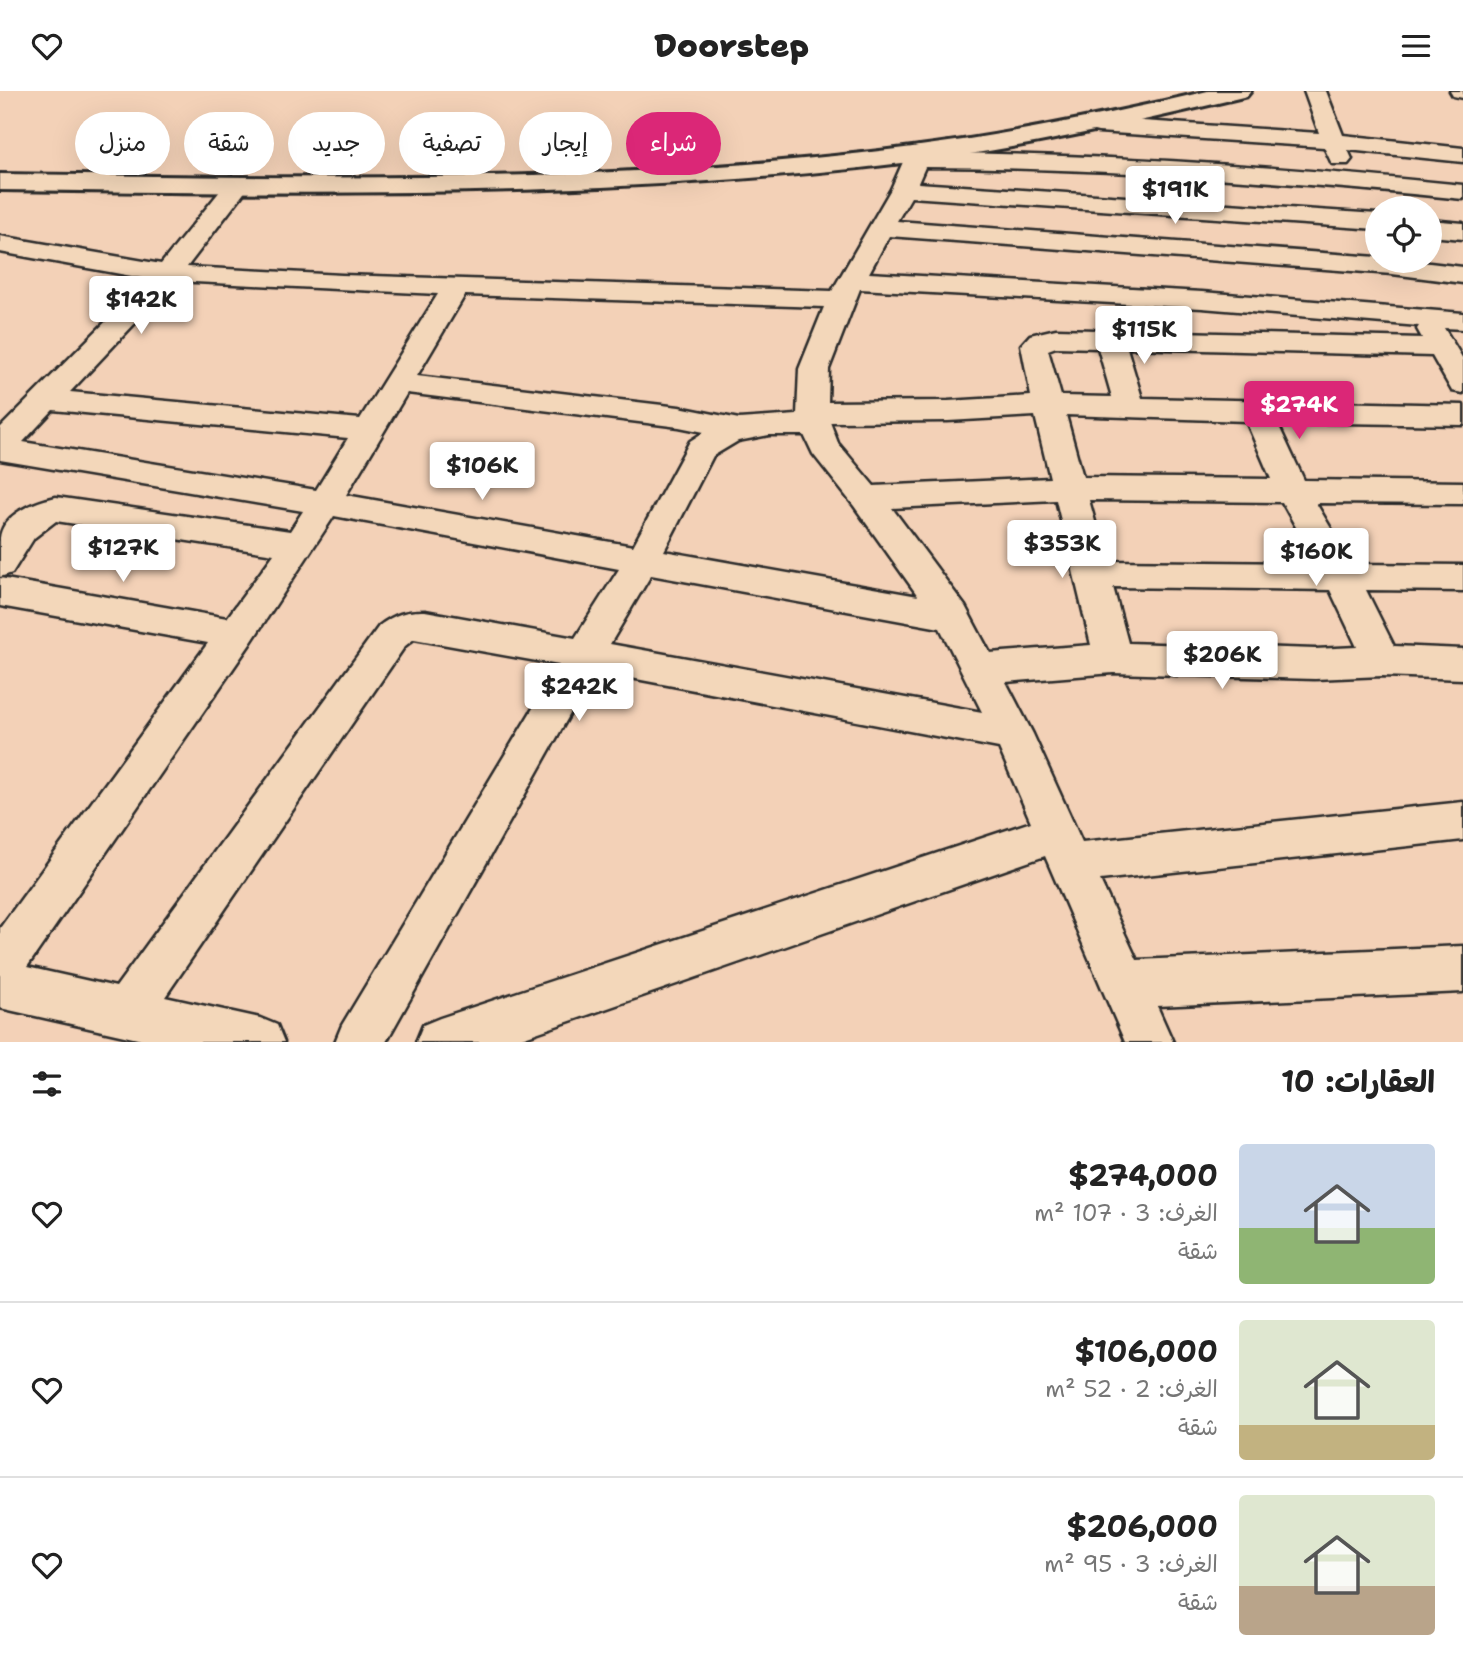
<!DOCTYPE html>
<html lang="ar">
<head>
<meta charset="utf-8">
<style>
  :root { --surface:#fff; --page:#f2f2f2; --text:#222; --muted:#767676; --line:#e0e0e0; --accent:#db2777 }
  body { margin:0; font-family:"Shantell Sans","Playpen Sans Arabic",sans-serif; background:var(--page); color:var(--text); direction:rtl; height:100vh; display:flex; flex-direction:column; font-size:26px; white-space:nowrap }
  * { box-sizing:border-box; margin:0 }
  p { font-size:23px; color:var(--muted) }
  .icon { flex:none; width:38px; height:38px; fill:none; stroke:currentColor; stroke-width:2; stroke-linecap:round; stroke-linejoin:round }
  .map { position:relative; height:951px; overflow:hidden; direction:ltr }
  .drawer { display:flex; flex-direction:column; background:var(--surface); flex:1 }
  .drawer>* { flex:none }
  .banner { position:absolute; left:21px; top:21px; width:700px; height:63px; direction:rtl; display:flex; gap:14px }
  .tools { position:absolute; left:1365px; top:105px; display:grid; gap:14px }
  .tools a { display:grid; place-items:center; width:77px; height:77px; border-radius:50%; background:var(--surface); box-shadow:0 7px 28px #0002; font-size:35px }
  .price { position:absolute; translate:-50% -60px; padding:0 16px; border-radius:7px; background:#fff; color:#222; font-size:23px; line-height:46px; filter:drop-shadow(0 2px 4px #0008) }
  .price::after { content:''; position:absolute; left:50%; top:42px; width:21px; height:16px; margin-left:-10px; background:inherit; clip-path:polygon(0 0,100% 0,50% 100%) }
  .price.on { background:var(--accent); color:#fff }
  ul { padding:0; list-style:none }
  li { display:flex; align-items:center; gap:21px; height:175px; padding:0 28px }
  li+li { border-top:2px solid var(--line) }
  li span { display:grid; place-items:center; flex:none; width:196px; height:140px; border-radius:7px; color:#555 }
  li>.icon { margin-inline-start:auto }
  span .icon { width:84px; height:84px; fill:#fffc; stroke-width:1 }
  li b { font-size:30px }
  h2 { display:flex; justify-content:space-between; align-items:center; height:84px; padding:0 28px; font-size:30px }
  .pill { padding:0 24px; border-radius:32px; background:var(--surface); box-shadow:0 7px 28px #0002; font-size:24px; line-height:63px }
  .pill.on { background:var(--accent); color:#fff }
  header { display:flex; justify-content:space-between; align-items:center; height:91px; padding:0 28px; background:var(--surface); font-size:32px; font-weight:800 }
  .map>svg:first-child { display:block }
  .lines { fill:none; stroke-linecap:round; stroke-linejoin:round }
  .street-casing { stroke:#2b2b2b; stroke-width:5 }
  .secondary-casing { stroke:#2b2b2b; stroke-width:6 }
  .street { fill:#f3d7ba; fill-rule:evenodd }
  .secondary { fill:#f3d7ba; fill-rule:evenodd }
</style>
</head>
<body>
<header><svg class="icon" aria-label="menu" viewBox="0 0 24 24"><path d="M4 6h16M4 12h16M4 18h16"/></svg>Doorstep<svg class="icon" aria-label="heart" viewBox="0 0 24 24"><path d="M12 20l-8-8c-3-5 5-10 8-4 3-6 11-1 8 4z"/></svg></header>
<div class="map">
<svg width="1463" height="951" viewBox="0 0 1463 951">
  <rect width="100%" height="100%" fill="#f3d1b7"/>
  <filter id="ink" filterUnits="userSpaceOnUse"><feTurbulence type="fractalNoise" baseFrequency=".0143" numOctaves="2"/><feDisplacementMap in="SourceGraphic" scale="14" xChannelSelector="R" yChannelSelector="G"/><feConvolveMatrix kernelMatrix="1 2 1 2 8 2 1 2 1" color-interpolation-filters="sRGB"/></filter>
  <g filter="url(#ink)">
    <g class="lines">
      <defs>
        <g id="street">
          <polygon points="1304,0 1326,0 1343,44 1463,57 1463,71 1348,59 1352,68 1348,73 1332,73 1324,56 1098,41 1090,39 1087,34 1090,29 1098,27 1319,42"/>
          <polygon points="1450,0 1463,0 1463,7 1453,5"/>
          <path d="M919,55L927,57L931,62C1109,63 1286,76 1463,94V108C1284,90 1105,77 925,76L918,92L1377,123V138L911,106L897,130L1377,166V170H1413L1463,176V192L1392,183L889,145L869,182L1202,201L1463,222V238L1444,237L1463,268V302L1452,300L1432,265L1127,257L1142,307L1463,314V334L1277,331L1304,389L1463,391V413L1316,412L1352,473L1463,474V500L1366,499L1394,555L1463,558V588L1382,585L1315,588L1113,582L1006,591L1033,643L1082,751L1463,711V749L1100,789L1137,869L1463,855V901L1157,915L1173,951H1125L1045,765L510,951H416L423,934L440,927L1031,731L999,657L594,580L386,951H335L342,934L559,574L414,548L405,555L165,906L260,927L277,934L284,951H151L0,917V837L208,552L0,515V487L227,527L274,463L56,430L34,447L12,482L0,486C0,473 0,459 0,447C3,422 35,411 56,406L290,440L303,420L0,369V337L148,188L0,161V145L161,173L229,89L238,87L247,89L250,94L187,176L342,184L832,200L891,98L907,62L911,57ZM175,190L438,203L360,328L70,301ZM860,198L1202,217L1419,235L1417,238L1422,247L1056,238L1030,244L1021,254L1031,305L948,310L828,311L829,278ZM465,204L824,216L799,278L797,324L739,328L679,316L417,285ZM1056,256L1098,257L1112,306L1061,305L1048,259ZM407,302L679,336L704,341L690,350L633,455L346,404ZM53,319L348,347L316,399L23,351ZM1066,324L1246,330L1271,388L1083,386ZM1035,325L1050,387L874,395L838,352L830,331L948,330ZM769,344H804L813,363L854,415L918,505L664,460L713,365L738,350ZM1056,409L1091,554L990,562L965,515L892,417ZM1089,409L1282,411L1316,472L1106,470ZM334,425L619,478L575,547L425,520C405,520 395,523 379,535L116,896L27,876L250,553ZM651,484L940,537L982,621L610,553ZM1113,496L1330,499L1357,556L1315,558L1128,552Z"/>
          <polygon points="1430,129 1463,132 1463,148 1430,145"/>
        </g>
        <path id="secondary" d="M1208,0H1251L1247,5L1239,7C1146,29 1052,51 957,65C640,109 319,103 0,99V83C320,87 645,96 963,49C1046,36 1127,19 1208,0Z"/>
      </defs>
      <use href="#street" class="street-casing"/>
      <use href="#secondary" class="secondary-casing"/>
      <use href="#street" class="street"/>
      <use href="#secondary" class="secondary"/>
    </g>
  </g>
</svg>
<div class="tools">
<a><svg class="icon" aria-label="locate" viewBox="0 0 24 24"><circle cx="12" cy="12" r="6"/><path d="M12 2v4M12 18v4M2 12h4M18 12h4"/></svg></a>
</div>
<b class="price" style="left:1175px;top:135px">$191K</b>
<b class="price" style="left:141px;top:245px">$142K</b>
<b class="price" style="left:1144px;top:275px">$115K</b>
<b class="price on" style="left:1299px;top:350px">$274K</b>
<b class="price" style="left:482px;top:411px">$106K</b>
<b class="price" style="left:1062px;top:489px">$353K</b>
<b class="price" style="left:123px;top:493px">$127K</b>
<b class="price" style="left:1316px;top:497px">$160K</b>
<b class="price" style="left:1222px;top:600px">$206K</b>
<b class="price" style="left:579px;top:632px">$242K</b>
<div class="banner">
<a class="pill on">شراء</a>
<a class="pill">إيجار</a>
<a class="pill">تصفية</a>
<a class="pill">جديد</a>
<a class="pill">شقة</a>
<a class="pill">منزل</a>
</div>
</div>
<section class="drawer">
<h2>العقارات: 10<svg class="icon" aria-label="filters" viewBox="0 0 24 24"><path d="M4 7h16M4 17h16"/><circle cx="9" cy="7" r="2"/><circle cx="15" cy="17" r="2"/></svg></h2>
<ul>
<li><span style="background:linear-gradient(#c9d6e8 60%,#8fb573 0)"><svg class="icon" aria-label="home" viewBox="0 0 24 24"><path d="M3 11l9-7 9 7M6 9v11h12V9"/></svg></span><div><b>$274,000</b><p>الغرف: 3 · 107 m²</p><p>شقة</p></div><svg class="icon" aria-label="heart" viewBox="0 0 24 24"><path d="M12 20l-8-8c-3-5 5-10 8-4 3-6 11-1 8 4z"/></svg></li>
<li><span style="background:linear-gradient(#dfe7d0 75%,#c2b280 0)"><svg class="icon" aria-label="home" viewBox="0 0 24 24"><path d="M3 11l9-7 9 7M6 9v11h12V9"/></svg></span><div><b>$106,000</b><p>الغرف: 2 · 52 m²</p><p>شقة</p></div><svg class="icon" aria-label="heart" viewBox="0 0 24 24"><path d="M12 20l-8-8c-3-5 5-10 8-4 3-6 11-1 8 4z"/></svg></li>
<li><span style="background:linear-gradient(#dfe7d0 65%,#b9a48a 0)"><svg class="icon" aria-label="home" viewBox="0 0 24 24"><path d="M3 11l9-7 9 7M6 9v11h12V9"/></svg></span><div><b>$206,000</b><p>الغرف: 3 · 95 m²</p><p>شقة</p></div><svg class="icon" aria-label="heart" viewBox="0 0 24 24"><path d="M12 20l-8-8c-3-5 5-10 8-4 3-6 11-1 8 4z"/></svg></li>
</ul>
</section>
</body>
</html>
